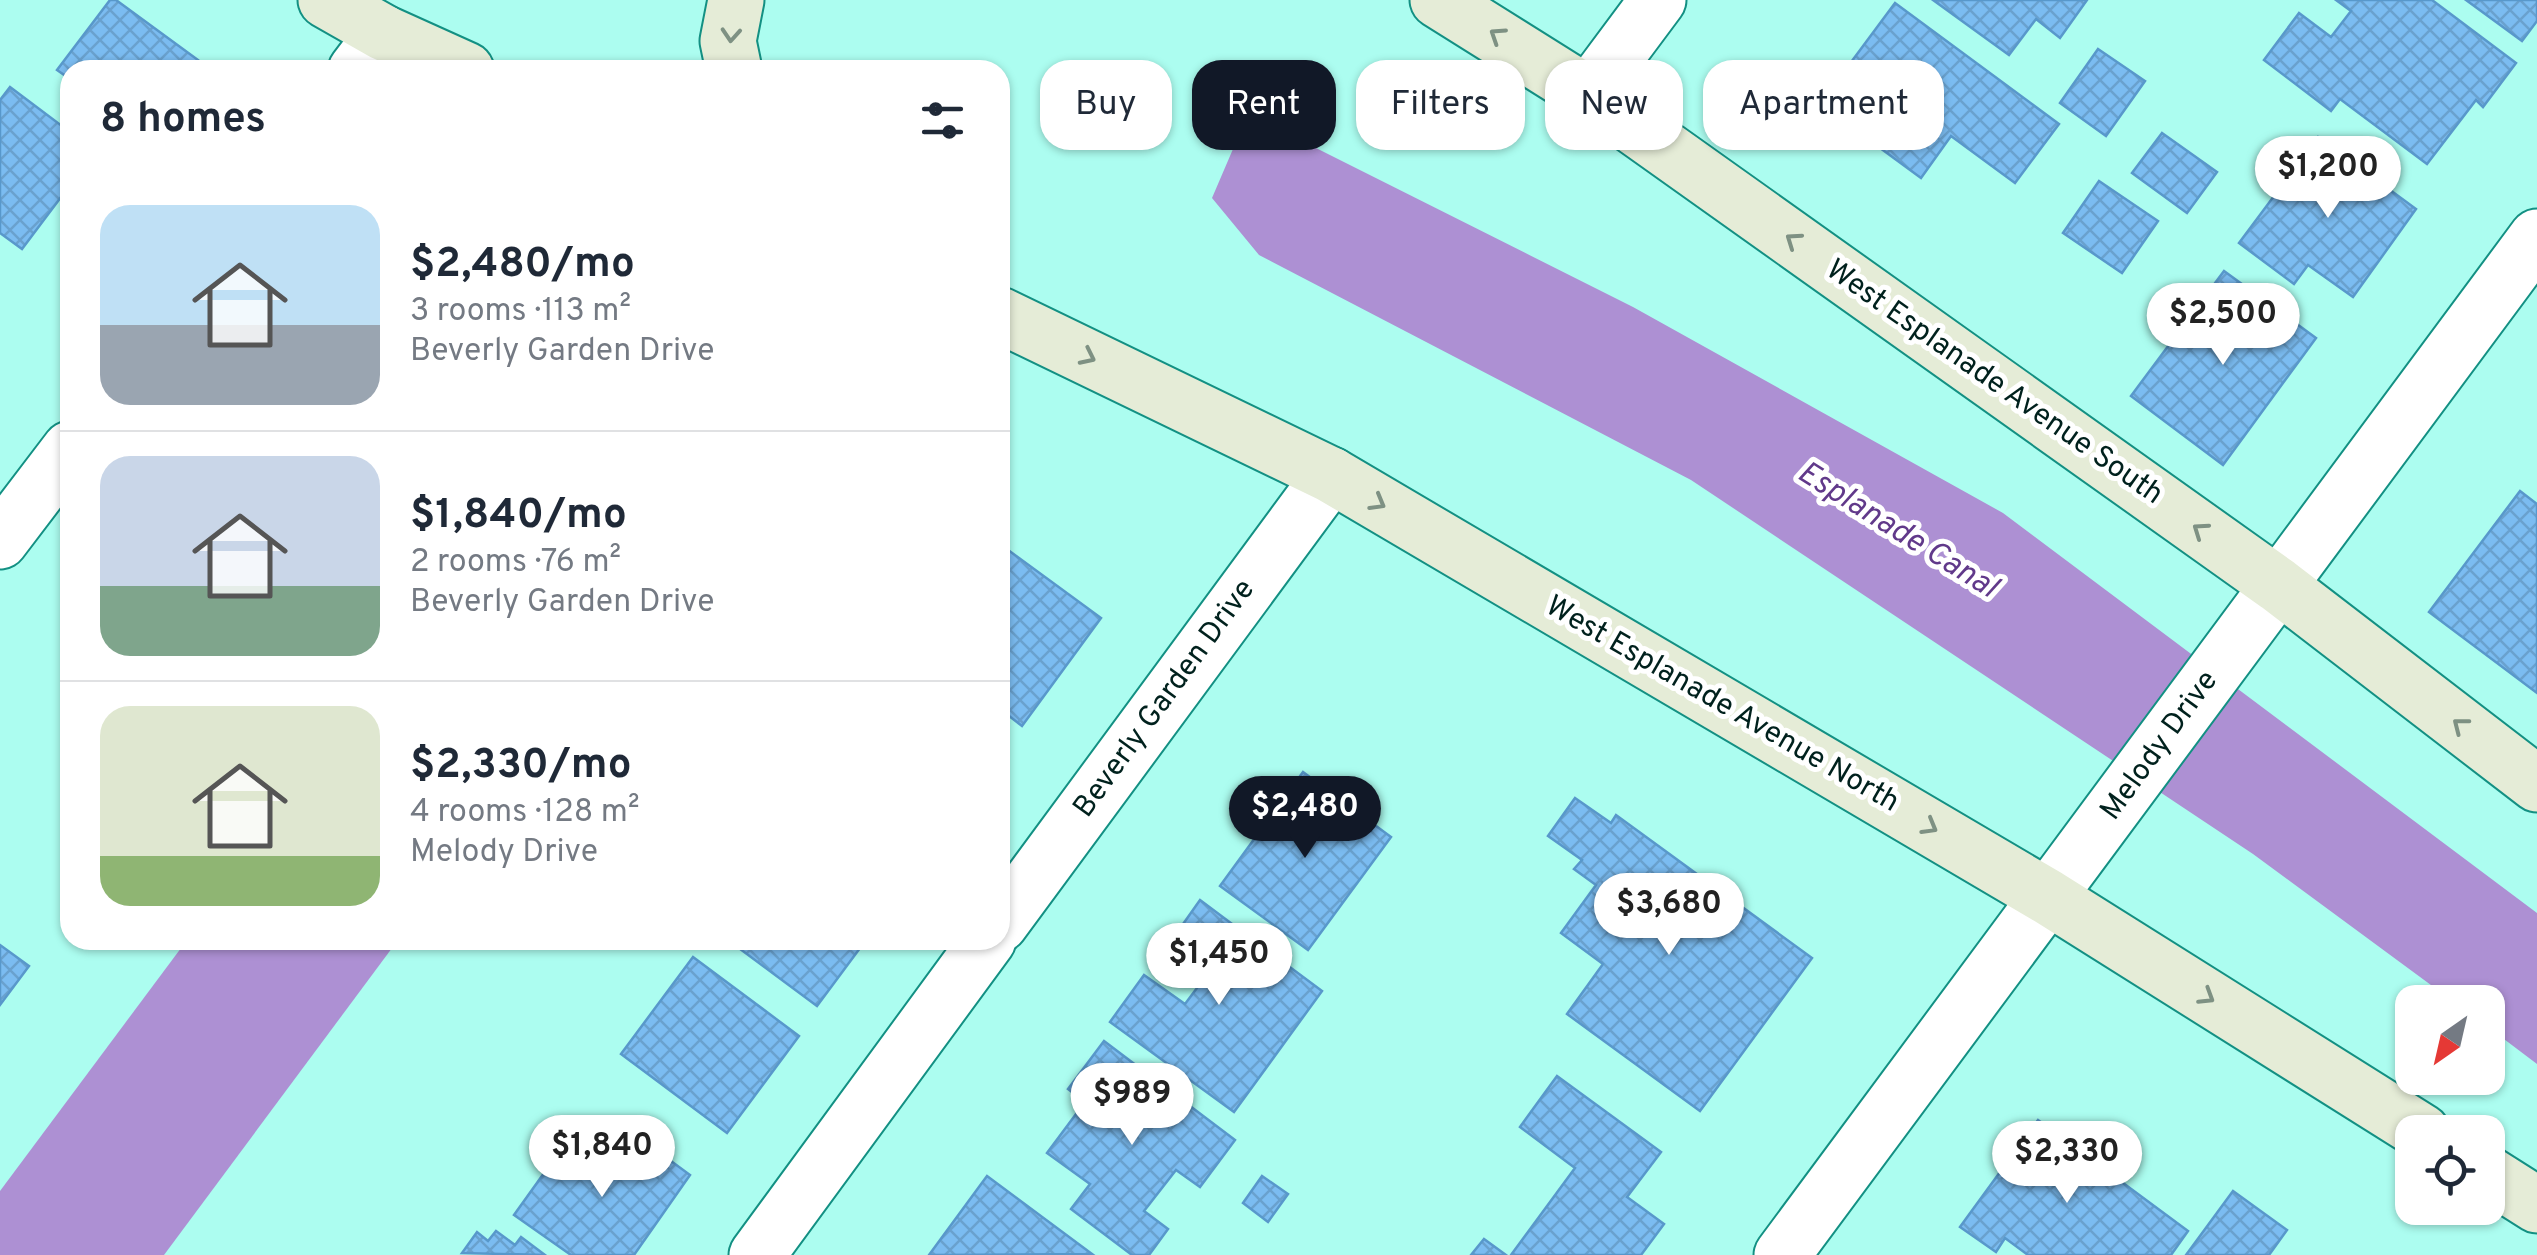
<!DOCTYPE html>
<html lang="en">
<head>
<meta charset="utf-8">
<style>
  :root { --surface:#fff; --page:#f6f6f7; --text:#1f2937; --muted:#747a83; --line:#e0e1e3; --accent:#111827 }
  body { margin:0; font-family:Overpass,sans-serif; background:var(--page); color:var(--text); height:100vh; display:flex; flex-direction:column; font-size:38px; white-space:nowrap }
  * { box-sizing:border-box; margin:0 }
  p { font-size:32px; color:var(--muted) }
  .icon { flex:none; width:55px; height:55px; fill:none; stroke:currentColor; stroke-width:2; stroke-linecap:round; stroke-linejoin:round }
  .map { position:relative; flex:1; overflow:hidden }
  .sheet { position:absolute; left:60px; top:60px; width:950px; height:890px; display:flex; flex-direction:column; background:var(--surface); border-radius:30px; box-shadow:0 2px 8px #0004 }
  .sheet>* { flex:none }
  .guide { position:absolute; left:1040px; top:60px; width:950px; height:90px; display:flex; gap:20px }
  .needle { width:65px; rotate:214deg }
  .fabs { position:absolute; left:2395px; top:985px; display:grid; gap:20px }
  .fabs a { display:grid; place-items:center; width:110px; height:110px; border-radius:20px; background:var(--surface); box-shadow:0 2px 8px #0004; font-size:50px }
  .price { position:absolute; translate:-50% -85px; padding:0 22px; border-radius:35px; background:#fff; color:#222; font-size:32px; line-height:65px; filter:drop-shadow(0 2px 5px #0008) }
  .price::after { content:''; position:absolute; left:50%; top:60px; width:30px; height:22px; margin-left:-15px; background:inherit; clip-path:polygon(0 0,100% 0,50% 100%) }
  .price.selected { background:var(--accent); color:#fff }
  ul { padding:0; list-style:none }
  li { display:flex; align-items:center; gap:30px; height:250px; padding:0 40px }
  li+li { border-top:2px solid var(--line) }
  li span { display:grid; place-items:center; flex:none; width:280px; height:200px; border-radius:30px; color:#555 }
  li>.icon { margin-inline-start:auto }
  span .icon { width:120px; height:120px; fill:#fffc; stroke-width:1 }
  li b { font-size:42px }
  h2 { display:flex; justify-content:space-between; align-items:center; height:120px; padding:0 40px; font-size:42px }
  .tag { padding:0 35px; border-radius:30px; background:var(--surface); box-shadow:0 2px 8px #0004; font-size:35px; line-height:90px }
  .tag.selected { background:var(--accent); color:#fff }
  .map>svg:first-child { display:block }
  .water { fill:#ad90d3 }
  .building { fill:url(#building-cross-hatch); stroke:#5898cb; stroke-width:2.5 }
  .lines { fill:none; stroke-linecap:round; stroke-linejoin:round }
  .street-casing { stroke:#139083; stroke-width:59 }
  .secondary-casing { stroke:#139083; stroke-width:59 }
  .street { stroke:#fff; stroke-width:55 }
  .secondary { stroke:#e5ecd7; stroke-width:55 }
  .oneway { stroke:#7e9183 }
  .labels { text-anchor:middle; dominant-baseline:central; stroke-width:10; stroke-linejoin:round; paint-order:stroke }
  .street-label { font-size:30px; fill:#00211d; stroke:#fff }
  .water-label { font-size:32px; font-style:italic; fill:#61398a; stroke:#fff }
</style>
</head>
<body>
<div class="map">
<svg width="2537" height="1255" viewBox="0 0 2537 1255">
  <defs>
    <pattern id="building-cross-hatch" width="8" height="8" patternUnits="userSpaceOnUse" patternTransform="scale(2.5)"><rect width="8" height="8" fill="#7bbcf1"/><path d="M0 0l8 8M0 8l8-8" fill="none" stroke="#69a1ce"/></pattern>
  </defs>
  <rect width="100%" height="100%" fill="#acfdf0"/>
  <g class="water">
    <polygon points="1300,140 1633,307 2003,513 2537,913 2537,1064 2488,1027 2488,1002 2454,1002 2253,854 1691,480 1259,255 1212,198 1236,142"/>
    <polygon points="187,940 398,940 164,1255 0,1255 0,1191"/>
  </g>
  <g class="building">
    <polygon points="110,0 116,0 198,60 191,70 70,70 70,79 57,70"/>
    <polygon points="1933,0 2087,0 2060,38 2036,19 2009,55"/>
    <polygon points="2336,0 2432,0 2516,63 2483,107 2476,100 2427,164 2340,99 2331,111 2264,60 2299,13 2331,37 2351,11"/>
    <polygon points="2466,0 2537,0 2537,21 2522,41"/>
    <polygon points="1895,3 2059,124 2015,183 1951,136 1921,178 1820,104"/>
    <polygon points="2098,49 2145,81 2106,136 2060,103"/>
    <polygon points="10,87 70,132 70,185 22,249 0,233 0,100"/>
    <polygon points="2162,133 2217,172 2187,213 2132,173"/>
    <polygon points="2318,137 2416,209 2353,297 2308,265 2294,284 2239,243"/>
    <polygon points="2099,181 2158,221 2122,273 2063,233"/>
    <polygon points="2224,271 2316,338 2223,465 2131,396"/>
    <polygon points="2520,491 2537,504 2537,693 2429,612"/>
    <polygon points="1000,544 1101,618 1022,726 1000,709"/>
    <polygon points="1303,772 1391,837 1308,950 1220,886"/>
    <polygon points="1575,798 1611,823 1616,815 1812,958 1700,1111 1567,1014 1603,964 1561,933 1596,885 1574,869 1582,860 1548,836"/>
    <polygon points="1200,900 1322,991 1234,1112 1110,1022 1144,975 1185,1004 1203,980 1164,951"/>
    <polygon points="728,940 866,940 817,1006"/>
    <polygon points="0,945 29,966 0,1005"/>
    <polygon points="693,957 799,1036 727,1133 621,1054"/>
    <polygon points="1104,1041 1235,1140 1200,1187 1176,1170 1144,1211 1168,1229 1149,1255 1132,1255 1071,1209 1090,1184 1047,1153 1085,1102 1068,1089"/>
    <polygon points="1557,1076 1661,1152 1627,1197 1664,1224 1641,1255 1511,1255 1575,1168 1520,1127"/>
    <polygon points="2038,1120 2188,1231 2171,1255 2028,1255 2005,1238 1996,1252 1960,1227"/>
    <polygon points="637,1136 690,1175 634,1255 571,1255 514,1215 567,1141 611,1172"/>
    <polygon points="987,1176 1092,1254 929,1255"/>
    <polygon points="1262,1176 1288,1194 1268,1222 1243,1203"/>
    <polygon points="2233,1191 2287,1230 2269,1255 2186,1255"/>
    <polygon points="496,1231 515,1245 521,1237 545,1255 462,1253 477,1232 488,1241"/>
    <polygon points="1484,1239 1506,1255 1471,1255"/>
  </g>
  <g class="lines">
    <defs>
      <g id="street">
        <polyline points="356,70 384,33"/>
        <polyline points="1588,94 1658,0"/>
        <polyline points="0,541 70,449"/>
        <polyline points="1000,924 1331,475"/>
        <polyline points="757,1255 988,940"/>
        <polyline points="1782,1255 2537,237"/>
      </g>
      <g id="secondary">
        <polyline points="326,0 384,33 466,70"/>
        <polyline points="1438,0 1588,94 2278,585 2537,784"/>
        <polyline points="734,70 728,41 736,0"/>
        <polyline points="1000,315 1331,475 2048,897 2422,1132"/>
        <polyline points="2488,1174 2537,1205"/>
      </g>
    </defs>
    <use href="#street" class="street-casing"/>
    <use href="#secondary" class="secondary-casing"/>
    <use href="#street" class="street"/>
    <use href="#secondary" class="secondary"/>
  </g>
  <defs><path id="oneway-chevron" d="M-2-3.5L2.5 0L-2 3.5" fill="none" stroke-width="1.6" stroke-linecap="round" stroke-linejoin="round" transform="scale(2.5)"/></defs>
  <g class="oneway">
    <use href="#oneway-chevron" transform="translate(731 35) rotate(94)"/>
    <use href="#oneway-chevron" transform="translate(1497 35) rotate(-147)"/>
    <use href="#oneway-chevron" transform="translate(1793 240) rotate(-145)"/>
    <use href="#oneway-chevron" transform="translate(1088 357) rotate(26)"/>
    <use href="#oneway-chevron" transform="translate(1378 503) rotate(30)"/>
    <use href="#oneway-chevron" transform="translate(2200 530) rotate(-145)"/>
    <use href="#oneway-chevron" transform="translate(2460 725) rotate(-142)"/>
    <use href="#oneway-chevron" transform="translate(1930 827) rotate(30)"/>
    <use href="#oneway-chevron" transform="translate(2207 997) rotate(32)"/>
  </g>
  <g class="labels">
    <g class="street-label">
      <text transform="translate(1994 383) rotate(35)">West Esplanade Avenue South</text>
      <text transform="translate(1165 699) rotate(-54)">Beverly Garden Drive</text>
      <text transform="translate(1722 705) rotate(30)">West Esplanade Avenue North</text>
      <text transform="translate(2160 746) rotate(-54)">Melody Drive</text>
    </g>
    <g class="water-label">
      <text transform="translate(1897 531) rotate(32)">Esplanade Canal</text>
    </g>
  </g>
</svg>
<div class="fabs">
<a><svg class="needle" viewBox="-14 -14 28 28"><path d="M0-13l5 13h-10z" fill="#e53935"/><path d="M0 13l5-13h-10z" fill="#747a83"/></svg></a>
<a><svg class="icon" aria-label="locate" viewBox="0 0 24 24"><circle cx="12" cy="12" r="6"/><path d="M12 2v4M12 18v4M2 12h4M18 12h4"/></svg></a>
</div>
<b class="price" style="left:2328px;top:221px">$1,200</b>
<b class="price" style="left:2223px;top:368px">$2,500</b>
<b class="price selected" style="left:1305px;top:861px">$2,480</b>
<b class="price" style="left:1669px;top:958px">$3,680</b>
<b class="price" style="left:1219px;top:1008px">$1,450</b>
<b class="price" style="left:1132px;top:1148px">$989</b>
<b class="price" style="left:602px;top:1200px">$1,840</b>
<b class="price" style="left:2067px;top:1206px">$2,330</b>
<div class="guide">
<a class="tag">Buy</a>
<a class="tag selected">Rent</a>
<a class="tag">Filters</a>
<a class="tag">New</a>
<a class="tag">Apartment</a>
</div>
<section class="sheet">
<h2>8 homes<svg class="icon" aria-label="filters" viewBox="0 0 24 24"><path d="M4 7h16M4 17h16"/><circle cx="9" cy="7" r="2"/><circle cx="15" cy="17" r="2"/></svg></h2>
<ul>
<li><span style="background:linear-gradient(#bfe0f5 60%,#9aa5b1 0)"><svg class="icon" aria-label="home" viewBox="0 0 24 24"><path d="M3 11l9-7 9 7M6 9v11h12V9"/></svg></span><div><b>$2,480/mo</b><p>3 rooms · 113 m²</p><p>Beverly Garden Drive</p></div></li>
<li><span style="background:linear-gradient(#c9d6e8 65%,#7fa58c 0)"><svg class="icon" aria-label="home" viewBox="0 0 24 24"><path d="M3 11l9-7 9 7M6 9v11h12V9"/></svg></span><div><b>$1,840/mo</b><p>2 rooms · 76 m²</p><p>Beverly Garden Drive</p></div></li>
<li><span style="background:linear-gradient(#dfe7d0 75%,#8fb573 0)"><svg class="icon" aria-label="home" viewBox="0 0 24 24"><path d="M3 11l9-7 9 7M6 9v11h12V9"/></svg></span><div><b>$2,330/mo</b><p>4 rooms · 128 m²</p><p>Melody Drive</p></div></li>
</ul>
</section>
</div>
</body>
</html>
